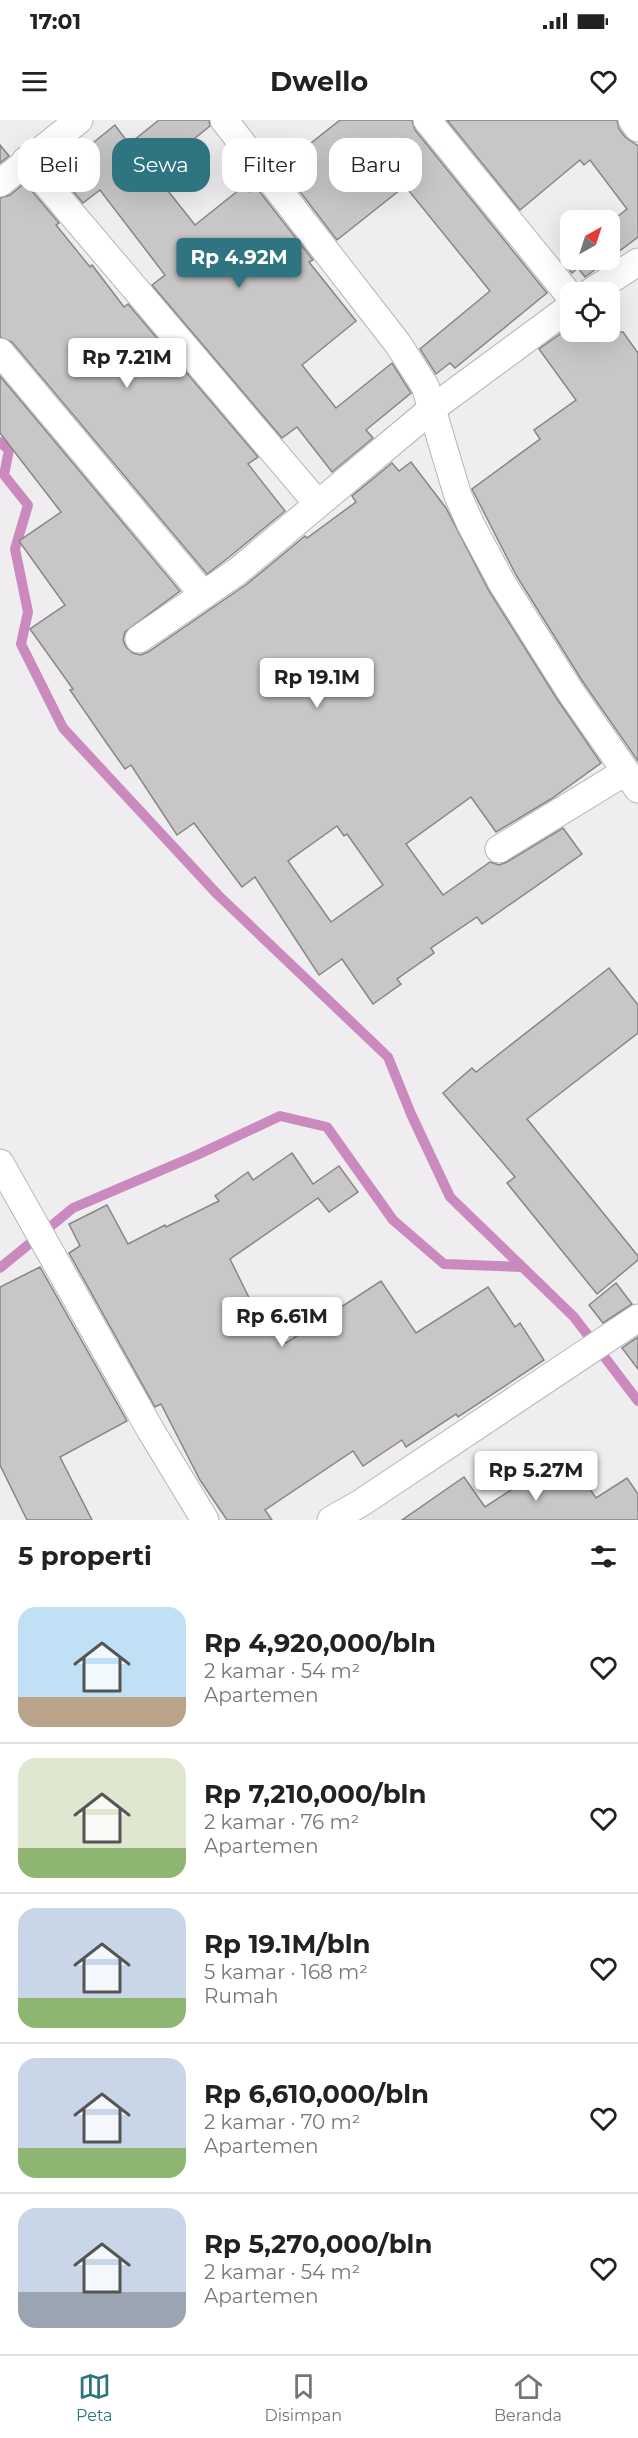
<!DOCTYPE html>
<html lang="id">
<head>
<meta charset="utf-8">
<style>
  :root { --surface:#fff; --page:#f2f2f2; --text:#222; --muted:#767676; --line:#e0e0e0; --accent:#2e7481 }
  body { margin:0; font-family:Montserrat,sans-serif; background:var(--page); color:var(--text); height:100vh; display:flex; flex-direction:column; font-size:22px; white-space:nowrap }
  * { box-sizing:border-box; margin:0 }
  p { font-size:20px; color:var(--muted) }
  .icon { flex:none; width:33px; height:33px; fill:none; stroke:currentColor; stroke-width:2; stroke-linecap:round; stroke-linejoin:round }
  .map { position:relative; height:1400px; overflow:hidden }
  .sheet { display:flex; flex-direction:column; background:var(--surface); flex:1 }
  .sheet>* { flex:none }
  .banner { position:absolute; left:18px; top:18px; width:603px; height:54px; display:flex; gap:12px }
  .needle { width:39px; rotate:39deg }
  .tools { position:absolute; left:560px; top:90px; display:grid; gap:12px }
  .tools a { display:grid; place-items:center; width:60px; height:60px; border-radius:12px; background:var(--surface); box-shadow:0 6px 24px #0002; font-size:30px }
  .price { position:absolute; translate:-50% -51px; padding:0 14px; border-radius:6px; background:#fff; color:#222; font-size:20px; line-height:39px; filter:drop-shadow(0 2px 3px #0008) }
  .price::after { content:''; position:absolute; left:50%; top:36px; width:18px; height:14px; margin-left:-9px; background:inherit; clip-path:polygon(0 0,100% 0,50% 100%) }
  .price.active { background:var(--accent); color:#fff }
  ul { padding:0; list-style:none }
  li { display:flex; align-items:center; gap:18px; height:150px; padding:0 18px }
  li+li { border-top:2px solid var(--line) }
  li span { display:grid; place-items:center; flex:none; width:168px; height:120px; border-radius:18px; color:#555 }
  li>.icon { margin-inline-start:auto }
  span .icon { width:72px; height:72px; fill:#fffc; stroke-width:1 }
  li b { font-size:26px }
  h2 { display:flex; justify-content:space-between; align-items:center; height:72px; padding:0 18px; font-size:26px }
  .tag { padding:0 21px; border-radius:18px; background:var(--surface); box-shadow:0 6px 24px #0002; font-size:21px; line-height:54px }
  .tag.active { background:var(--accent); color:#fff }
  .status { display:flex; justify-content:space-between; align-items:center; height:42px; padding:0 30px; background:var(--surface); direction:ltr }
  .status svg { height:16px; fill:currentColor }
  header { display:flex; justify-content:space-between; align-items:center; height:78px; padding:0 18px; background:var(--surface); font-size:27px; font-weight:700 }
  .menu { display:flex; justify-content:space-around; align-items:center; height:84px; border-top:2px solid var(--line); background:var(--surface); font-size:16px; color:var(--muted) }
  .menu a { display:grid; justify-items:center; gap:3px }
  .menu .active { color:var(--accent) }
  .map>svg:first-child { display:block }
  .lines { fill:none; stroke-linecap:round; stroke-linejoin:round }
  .stream { stroke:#ca8abe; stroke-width:10 }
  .building { fill:#c9c6c8; stroke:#888587; stroke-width:1.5; fill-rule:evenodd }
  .street-casing { stroke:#b7b4b7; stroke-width:29 }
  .street { stroke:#fff; stroke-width:27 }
</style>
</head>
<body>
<div class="status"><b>17:01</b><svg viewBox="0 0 49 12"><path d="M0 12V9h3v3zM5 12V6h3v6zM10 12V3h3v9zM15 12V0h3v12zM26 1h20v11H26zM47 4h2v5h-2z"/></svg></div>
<header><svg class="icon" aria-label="menu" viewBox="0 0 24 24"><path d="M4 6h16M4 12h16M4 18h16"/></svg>Dwello<svg class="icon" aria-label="heart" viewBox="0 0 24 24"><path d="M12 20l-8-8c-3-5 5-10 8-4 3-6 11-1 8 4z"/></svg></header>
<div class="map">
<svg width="638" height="1400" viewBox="0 0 638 1400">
  <rect width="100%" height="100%" fill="#f0edf0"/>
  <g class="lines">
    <g class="stream">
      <polyline points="0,322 9,330 4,355 28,385 15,429 28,492 21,524 63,608 218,775 388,937 411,994 450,1077 574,1197 638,1281"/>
      <polyline points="0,1148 73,1088 197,1035 280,996 327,1007 393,1100 444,1144 522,1147"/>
    </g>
  </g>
  <g class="building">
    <polygon points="159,0 209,0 210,6 153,52 195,105 244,66 250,72 256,67 313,140 309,142 356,201 302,245 336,288 392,243 411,273 366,310 373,318 332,352 297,307 282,318 152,165 165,155 100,70 83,83 57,52 115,5 129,24"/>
    <polygon points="340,0 412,0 415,10 547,173 455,248 450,243 436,254 420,229 490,171 405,66 337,120 281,47"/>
    <polygon points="447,0 617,0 619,9 625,17 638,26 638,117 609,139 609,103 627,89 590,40 584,45 580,40 520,90"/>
    <polygon points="0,25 9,36 0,43"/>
    <polygon points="25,63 59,103 56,105 90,147 92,145 124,187 128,184 258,337 248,344 285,391 228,438 207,454 12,222 0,217 0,78 10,75"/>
    <polygon points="561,140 608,140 585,157 578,148 572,153"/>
    <polygon points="563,212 623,212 638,233 638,641 583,562 516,455 472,369 540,319 534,310 576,280 539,229"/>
    <path d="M0,256L180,471L125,512L123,520L126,527L133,533L141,535L148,532L247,464L305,416L307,418L356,382L352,376L392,343L399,351L411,342L446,388L489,471L557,579L601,643L551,679L496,712L471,677L406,724L443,775L490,742L499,745L507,742L563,708L582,734L482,804L477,797L431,828L434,833L397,859L401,864L373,884L342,839L319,855L255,757L242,767L194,703L177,715L131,645L125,649L108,625L70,570L73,569L30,509L65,485L19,421L61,392L0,313ZM337,706L344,716L347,714L383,765L331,802L288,741Z"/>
    <polygon points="609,848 638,885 638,913 527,999 638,1136 638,1140 597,1174 507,1063 515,1057 443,973 472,948 476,952"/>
    <polygon points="292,1033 313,1064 339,1046 358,1072 329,1092 318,1078 230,1139 261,1202 268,1197 286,1223 381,1161 416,1213 488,1167 515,1207 520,1203 544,1240 458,1297 456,1294 406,1327 402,1320 363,1346 353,1331 265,1390 272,1400 227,1400 200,1360 161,1284 155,1287 69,1133 80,1126 69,1104 107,1085 128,1124 165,1105 166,1107 219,1081 215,1076 248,1052 253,1060"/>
    <polygon points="40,1147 127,1301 60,1337 92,1400 27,1400 0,1345 0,1167"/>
    <polygon points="616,1163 632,1184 603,1203 589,1185"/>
    <polygon points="638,1217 638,1249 622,1228"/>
    <polygon points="571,1342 596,1378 627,1358 638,1374 638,1400 402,1400 464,1357 485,1387 531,1357 536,1365"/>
  </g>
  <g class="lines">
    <defs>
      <g id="street">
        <polyline points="224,0 398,224 425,266 458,376 471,405 502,463 570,571 638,669"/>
        <polyline points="427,0 570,176"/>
        <polyline points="632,0 638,8"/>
        <polyline points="26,40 318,384"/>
        <polyline points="0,63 79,0"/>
        <polyline points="591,172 638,142"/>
        <polyline points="0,232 204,475"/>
        <polyline points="139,519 238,451 433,288 570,187"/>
        <polyline points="499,729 625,652"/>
        <polyline points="0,1043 151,1311 205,1400"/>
        <polyline points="331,1400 361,1383 638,1198"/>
      </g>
    </defs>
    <use href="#street" class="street-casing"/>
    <use href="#street" class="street"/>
  </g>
</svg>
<div class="tools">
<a><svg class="needle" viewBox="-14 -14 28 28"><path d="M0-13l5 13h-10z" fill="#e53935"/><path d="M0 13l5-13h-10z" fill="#767676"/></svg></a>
<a><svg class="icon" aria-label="locate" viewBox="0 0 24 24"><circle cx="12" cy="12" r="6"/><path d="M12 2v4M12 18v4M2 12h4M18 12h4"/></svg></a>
</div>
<b class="price active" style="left:239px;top:169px">Rp 4.92M</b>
<b class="price" style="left:127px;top:269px">Rp 7.21M</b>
<b class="price" style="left:317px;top:589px">Rp 19.1M</b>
<b class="price" style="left:282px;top:1228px">Rp 6.61M</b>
<b class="price" style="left:536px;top:1382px">Rp 5.27M</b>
<div class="banner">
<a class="tag">Beli</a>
<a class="tag active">Sewa</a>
<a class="tag">Filter</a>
<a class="tag">Baru</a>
</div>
</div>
<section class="sheet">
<h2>5 properti<svg class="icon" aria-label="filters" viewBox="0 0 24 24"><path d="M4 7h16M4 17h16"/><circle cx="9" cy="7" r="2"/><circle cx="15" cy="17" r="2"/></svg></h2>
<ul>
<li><span style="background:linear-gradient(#bfe0f5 75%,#b9a48a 0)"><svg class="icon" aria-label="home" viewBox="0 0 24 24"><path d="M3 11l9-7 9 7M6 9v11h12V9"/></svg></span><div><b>Rp 4,920,000/bln</b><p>2 kamar · 54 m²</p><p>Apartemen</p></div><svg class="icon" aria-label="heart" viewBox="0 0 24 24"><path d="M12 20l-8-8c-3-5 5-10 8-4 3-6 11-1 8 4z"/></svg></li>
<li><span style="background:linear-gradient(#dfe7d0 75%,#8fb573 0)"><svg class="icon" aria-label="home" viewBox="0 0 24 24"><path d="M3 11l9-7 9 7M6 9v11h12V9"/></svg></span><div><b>Rp 7,210,000/bln</b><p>2 kamar · 76 m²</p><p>Apartemen</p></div><svg class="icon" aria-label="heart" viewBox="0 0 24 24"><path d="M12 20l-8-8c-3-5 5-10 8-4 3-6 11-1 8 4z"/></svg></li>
<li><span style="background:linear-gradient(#c9d6e8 75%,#8fb573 0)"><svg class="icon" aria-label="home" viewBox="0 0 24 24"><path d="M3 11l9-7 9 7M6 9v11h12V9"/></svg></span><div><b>Rp 19.1M/bln</b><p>5 kamar · 168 m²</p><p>Rumah</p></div><svg class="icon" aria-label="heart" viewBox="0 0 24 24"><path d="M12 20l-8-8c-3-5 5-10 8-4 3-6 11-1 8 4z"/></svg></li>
<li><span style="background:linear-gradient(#c9d6e8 75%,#8fb573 0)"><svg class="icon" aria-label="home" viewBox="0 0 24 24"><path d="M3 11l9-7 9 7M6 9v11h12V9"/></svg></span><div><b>Rp 6,610,000/bln</b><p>2 kamar · 70 m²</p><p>Apartemen</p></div><svg class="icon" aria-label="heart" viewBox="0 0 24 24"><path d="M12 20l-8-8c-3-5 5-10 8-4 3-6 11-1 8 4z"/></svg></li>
<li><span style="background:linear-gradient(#c9d6e8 70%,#9aa5b1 0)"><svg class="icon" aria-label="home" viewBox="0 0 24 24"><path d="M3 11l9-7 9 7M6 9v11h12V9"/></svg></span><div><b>Rp 5,270,000/bln</b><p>2 kamar · 54 m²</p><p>Apartemen</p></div><svg class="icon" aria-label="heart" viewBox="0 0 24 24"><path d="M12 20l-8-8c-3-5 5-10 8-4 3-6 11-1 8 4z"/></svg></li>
</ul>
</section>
<nav class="menu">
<a class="active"><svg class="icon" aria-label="map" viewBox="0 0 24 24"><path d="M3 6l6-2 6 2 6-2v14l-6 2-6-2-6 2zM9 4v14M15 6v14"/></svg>Peta</a>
<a><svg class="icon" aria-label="saved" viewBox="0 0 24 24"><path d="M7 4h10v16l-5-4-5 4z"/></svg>Disimpan</a>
<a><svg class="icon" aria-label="home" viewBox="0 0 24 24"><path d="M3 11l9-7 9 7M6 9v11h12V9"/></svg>Beranda</a>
</nav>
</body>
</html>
